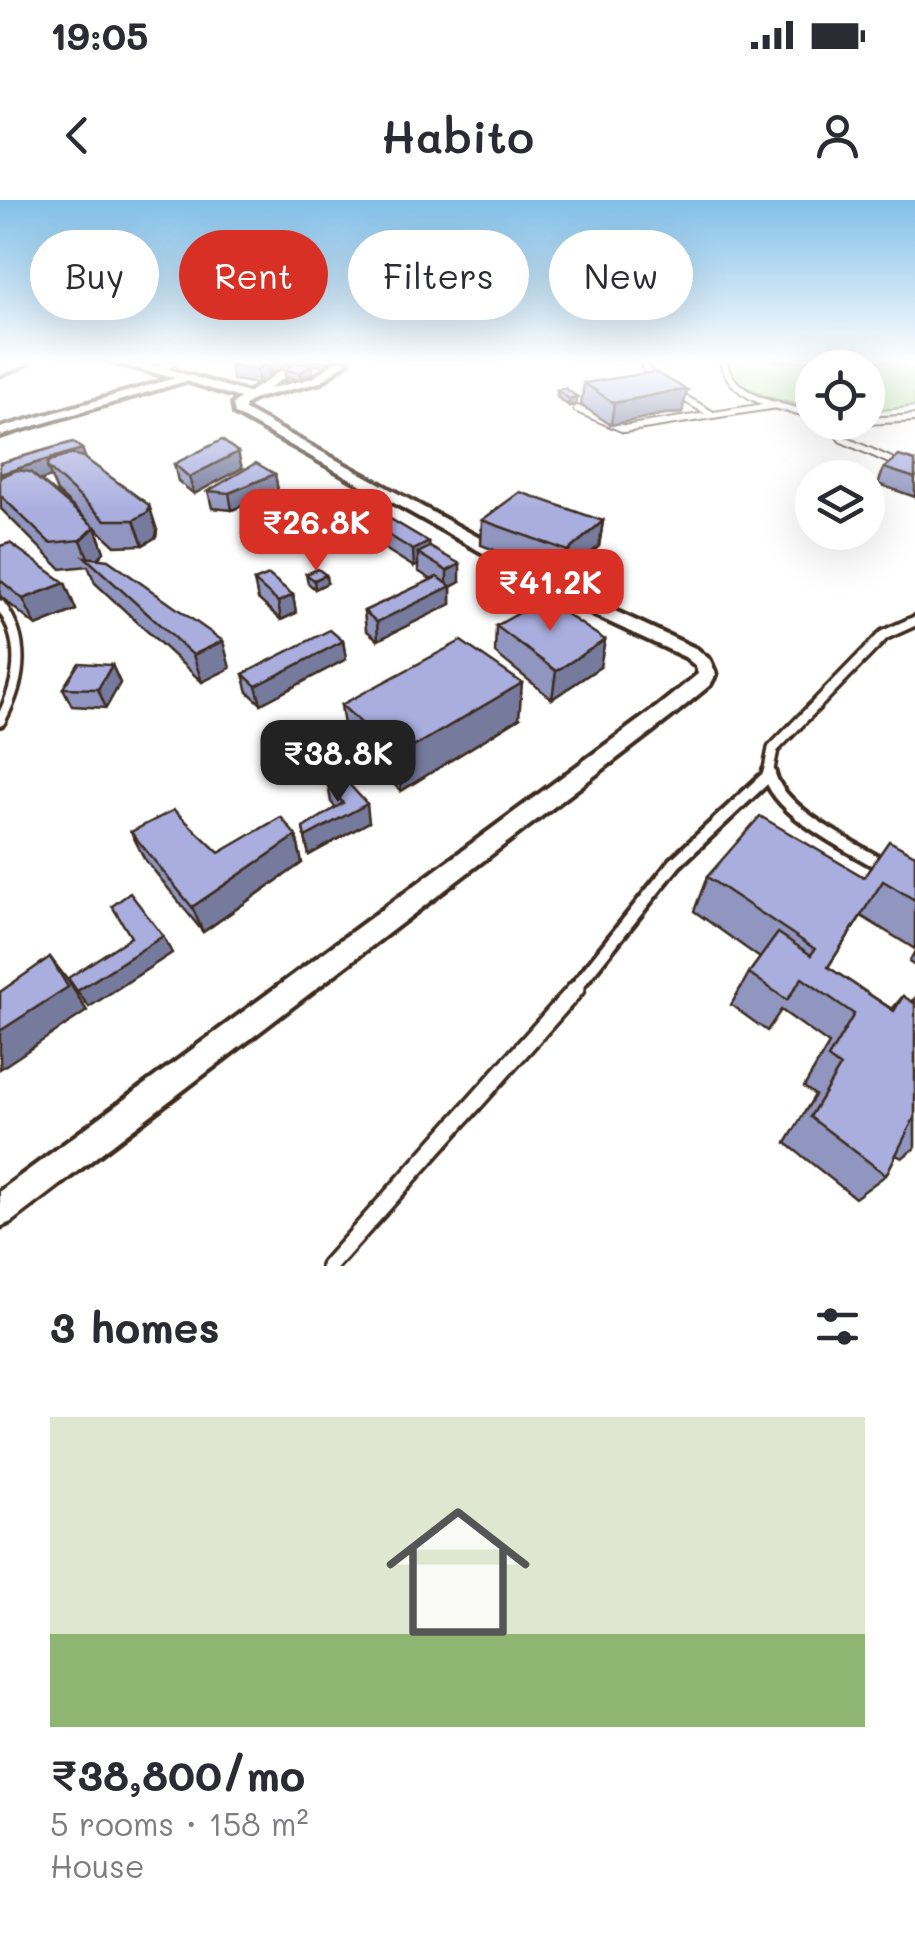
<!DOCTYPE html>
<html lang="en">
<head>
<meta charset="utf-8">
<style>
  :root { --surface:#fff; --page:#f7f7f7; --text:#2b2b33; --muted:#7c7c81; --accent:#d93025 }
  body { margin:0; font-family:Mali,sans-serif; background:var(--page); color:var(--text); height:100vh; display:flex; flex-direction:column; font-size:38px; white-space:nowrap }
  * { box-sizing:border-box; margin:0 }
  p { font-size:32px; color:var(--muted) }
  .icon { flex:none; width:55px; height:55px; fill:none; stroke:currentColor; stroke-width:2; stroke-linecap:round; stroke-linejoin:round }
  .map { position:relative; height:1066px; overflow:hidden }
  .side { display:flex; flex-direction:column; background:var(--surface); flex:1 }
  .side>* { flex:none }
  .banner { position:absolute; left:30px; top:30px; width:855px; height:90px; display:flex; gap:20px }
  .buttons { position:absolute; left:795px; top:150px; display:grid; gap:20px }
  .buttons a { display:grid; place-items:center; width:90px; height:90px; border-radius:50%; background:var(--surface); box-shadow:0 10px 40px #0002; font-size:50px }
  .price { position:absolute; translate:-50% -85px; padding:0 22px; border-radius:20px; background:var(--accent); color:#fff; font-size:32px; line-height:65px; filter:drop-shadow(0 2px 5px #0008) }
  .price::after { content:''; position:absolute; left:50%; top:60px; width:30px; height:22px; margin-left:-15px; background:inherit; clip-path:polygon(0 0,100% 0,50% 100%) }
  .price.on { background:#222; color:#fff }
  ul { padding:0; list-style:none }
  li { display:grid; align-content:center; gap:20px; height:530px; padding:0 50px }
  li span { display:grid; place-items:center; height:310px; border-radius:0px; color:#555 }
  li>.icon { margin-inline-start:auto }
  span .icon { width:180px; height:180px; fill:#fffc; stroke-width:1 }
  li b { font-size:42px }
  h2 { display:flex; justify-content:space-between; align-items:center; height:120px; padding:0 50px; font-size:42px }
  .pill { padding:0 35px; border-radius:45px; background:var(--surface); box-shadow:0 10px 40px #0002; font-size:35px; line-height:90px }
  .pill.on { background:var(--accent); color:#fff }
  .status { display:flex; justify-content:space-between; align-items:center; height:70px; padding:0 50px; background:var(--surface); direction:ltr }
  .status svg { height:28px; fill:currentColor }
  header { display:flex; justify-content:space-between; align-items:center; height:130px; padding:0 50px; background:var(--surface); font-size:45px; font-weight:600 }
  .map>svg:first-child { display:block }
  .green { fill:#bae5a2; stroke:#7a8860; stroke-width:2.5 }
  .lines { fill:none; stroke-linecap:round; stroke-linejoin:round }
  .service-far4-casing { stroke:#3b2a1e; stroke-width:10 }
  .service-far3-casing { stroke:#3b2a1e; stroke-width:12 }
  .service-far2-casing { stroke:#3b2a1e; stroke-width:16 }
  .service-far1-casing { stroke:#3b2a1e; stroke-width:19 }
  .service-casing { stroke:#3b2a1e; stroke-width:22 }
  .minor-casing { stroke:#3b2a1e; stroke-width:8 }
  .trunk-casing { stroke:#3b2a1e; stroke-width:7 }
  .service-far4 { stroke:#fff; stroke-width:6 }
  .service-far3 { stroke:#fff; stroke-width:8 }
  .service-far2 { stroke:#fff; stroke-width:9 }
  .service-far1 { stroke:#fff; stroke-width:11 }
  .service { stroke:#fff; stroke-width:15 }
  .minor { fill:#fff; fill-rule:evenodd }
  .trunk { fill:#fff; fill-rule:evenodd }
  .wall { fill:#9196c0; stroke:#3b2a1e; stroke-width:2.5; fill-rule:evenodd }
  .shaded-wall { fill:#767a9c; stroke:#3b2a1e; stroke-width:2.5 }
  .building { fill:#a9aedf; stroke:#3b2a1e; stroke-width:2.5 }
</style>
</head>
<body>
<div class="status"><b>19:05</b><svg viewBox="0 0 49 12"><path d="M0 12V9h3v3zM5 12V6h3v6zM10 12V3h3v9zM15 12V0h3v12zM26 1h20v11H26zM47 4h2v5h-2z"/></svg></div>
<header><svg class="icon" aria-label="back" viewBox="0 0 24 24"><path d="M15 5l-7 7 7 7"/></svg>Habito<svg class="icon" aria-label="person" viewBox="0 0 24 24"><circle cx="12" cy="8" r="4"/><path d="M4 21q1-7 8-7t8 7"/></svg></header>
<div class="map">
<svg width="915" height="1066" viewBox="0 0 915 1066">
  <rect width="100%" height="100%" fill="#fff"/>
  <filter id="ink" filterUnits="userSpaceOnUse"><feTurbulence type="fractalNoise" baseFrequency=".01" numOctaves="2"/><feDisplacementMap in="SourceGraphic" scale="20" xChannelSelector="R" yChannelSelector="G"/><feConvolveMatrix kernelMatrix="1 2 1 2 8 2 1 2 1" color-interpolation-filters="sRGB"/></filter>
  <g filter="url(#ink)">
    <path class="green" d="M723,161H912L915,163V206L868,212V168H812V208C780,201 738,195 723,161Z"/>
    <g class="lines">
      <defs>
        <g id="service-far4">
          <polyline points="645,161 645,168 656,181"/>
          <path d="M723,161C732,200 779,207 812,214"/>
          <polyline points="160,169 175,161"/>
          <polyline points="675,193 710,213"/>
          <polyline points="577,209 624,229 777,205"/>
          <polyline points="868,221 915,218"/>
          <polyline points="840,222 837,232 842,239 907,268"/>
        </g>
        <polyline id="service-far3" points="901,266 915,272"/>
        <g id="service-far2">
          <path d="M0,405C27,442 21,482 0,521"/>
          <polyline points="768,574 773,549 884,435 915,421"/>
        </g>
        <g id="service-far1">
          <path d="M769,572C776,611 851,647 884,666"/>
          <polyline points="573,791 675,663 768,576"/>
        </g>
        <polyline id="service" points="329,1066 576,789"/>
        <polygon id="minor" points="107,161 161,167 248,193 295,161 307,161 268,189 313,178 336,161 348,161 321,182 256,198 245,205 245,210 604,406 697,449 710,460 716,474 710,485 671,517 11,1022 0,1027 0,991 657,507 698,474 696,466 685,457 592,414 235,214 233,204 240,198 186,181 0,236 0,228 175,178"/>
        <polygon id="trunk" points="29,161 26,165 0,175 0,163"/>
      </defs>
      <use href="#service-far4" class="service-far4-casing"/>
      <use href="#service-far3" class="service-far3-casing"/>
      <use href="#service-far2" class="service-far2-casing"/>
      <use href="#service-far1" class="service-far1-casing"/>
      <use href="#service" class="service-casing"/>
      <use href="#minor" class="minor-casing"/>
      <use href="#trunk" class="trunk-casing"/>
      <use href="#service-far4" class="service-far4"/>
      <use href="#service-far3" class="service-far3"/>
      <use href="#service-far2" class="service-far2"/>
      <use href="#service-far1" class="service-far1"/>
      <use href="#service" class="service"/>
      <use href="#minor" class="minor"/>
      <use href="#trunk" class="trunk"/>
    </g>
    <g class="wall">
      <polygon points="260,161 285,161 285,165 271,174 268,173 269,178 259,184 233,180 230,166"/>
      <polygon points="306,161 330,161 323,166 307,164"/>
      <polygon points="284,170 313,173 301,180 285,177"/>
      <polygon points="584,183 682,213 664,214 611,225 581,205"/>
      <polygon points="557,190 577,197 576,205 569,206 557,197"/>
      <path d="M82,249L85,258L157,330L156,337L143,345L115,346L95,327L104,352L98,358L230,468L202,482L95,383L88,366L61,369L1,309L0,263ZM51,277L57,292L89,322L40,280Z"/>
      <polygon points="915,261 915,297 878,284 884,268"/>
      <polygon points="174,264 242,268 194,294 178,281"/>
      <polygon points="275,274 278,291 232,310 212,308 208,291"/>
      <polygon points="356,315 429,342 429,347 460,382 451,387 451,404 378,440 366,430 364,411 432,380 418,371 418,365 414,367 358,332"/>
      <polygon points="482,320 603,321 599,346 565,377 481,345"/>
      <polygon points="0,346 65,383 76,410 36,426 0,396"/>
      <polygon points="306,374 327,383 315,389 308,383"/>
      <polygon points="254,381 293,395 296,413 281,420 258,399"/>
      <polygon points="496,426 600,467 552,499 495,453"/>
      <polygon points="343,441 346,459 261,504 248,492 243,474"/>
      <polygon points="112,465 120,483 106,508 72,506 63,488"/>
      <polygon points="341,505 519,518 401,591 346,540"/>
      <polygon points="328,584 369,622 309,655 303,628 336,608 331,602"/>
      <polygon points="131,632 219,653 296,636 302,663 203,732 144,658"/>
      <polygon points="915,655 915,749 861,716 828,767 892,809 903,796 911,802 915,798 915,948 902,958 896,955 886,975 855,998 786,943 815,895 804,887 829,844 781,810 767,831 731,805 749,773 760,758 694,711 707,677 864,677"/>
      <polygon points="915,751 915,766 909,762"/>
    </g>
    <g class="shaded-wall">
      <polygon points="278,161 285,161 285,165 271,174 269,166"/>
      <polygon points="267,163 269,178 259,184 257,170"/>
      <polygon points="312,165 313,173 301,180 300,173"/>
      <polygon points="687,190 682,213 664,214 611,225 614,203 668,192"/>
      <polygon points="577,197 576,205 569,206 569,199"/>
      <polygon points="82,249 88,265 47,267 51,277 0,293 0,274"/>
      <polygon points="238,252 242,268 194,294 189,277"/>
      <polygon points="275,274 278,291 232,310 229,293"/>
      <polygon points="149,305 157,330 156,337 143,345 134,320"/>
      <polygon points="603,321 599,346 565,377 568,351"/>
      <polygon points="95,327 104,352 93,364 89,360 81,340"/>
      <polygon points="429,342 430,359 418,353 418,365 414,367 413,350"/>
      <polygon points="460,364 460,382 451,387 451,404 378,440 377,422 447,388 447,371"/>
      <polygon points="326,375 327,383 315,389 314,380"/>
      <polygon points="65,383 76,410 36,426 23,399"/>
      <polygon points="293,395 296,413 281,420 278,402"/>
      <polygon points="605,440 600,467 552,499 556,471"/>
      <polygon points="223,441 230,468 202,482 193,455"/>
      <polygon points="343,441 346,459 261,504 256,486"/>
      <polygon points="112,465 120,483 106,508 98,489"/>
      <polygon points="522,483 519,518 401,591 398,556"/>
      <polygon points="367,604 369,622 309,655 305,637"/>
      <polygon points="296,636 302,663 203,732 192,707"/>
      <polygon points="163,736 172,753 89,807 77,791"/>
      <polygon points="50,757 69,782 87,811 0,869 0,831"/>
    </g>
    <g class="building">
      <polygon points="238,161 251,161 267,163 257,170 230,166"/>
      <polygon points="260,161 278,161 269,166 267,166 267,163 258,162"/>
      <polygon points="296,163 312,165 300,173 284,170"/>
      <polygon points="655,172 687,190 668,192 614,203 584,183"/>
      <polygon points="565,188 577,197 569,199 557,190"/>
      <polygon points="222,240 238,252 189,277 174,264"/>
      <polygon points="73,242 82,249 0,274 0,263"/>
      <polygon points="72,254 83,257 149,305 148,312 134,320 105,320 47,267 48,262"/>
      <polygon points="899,256 915,261 915,278 884,268"/>
      <polygon points="256,263 275,274 229,293 208,291"/>
      <polygon points="17,270 30,272 95,327 81,340 50,343 0,295 0,277"/>
      <polygon points="520,292 603,321 568,351 482,320"/>
      <polygon points="372,308 429,342 413,350 356,315"/>
      <polygon points="10,343 65,383 23,399 0,380 0,346"/>
      <polygon points="430,347 460,364 447,371 418,353"/>
      <polygon points="85,357 108,360 223,441 193,455"/>
      <polygon points="318,369 326,375 314,380 306,374"/>
      <polygon points="269,375 293,395 278,402 254,381"/>
      <polygon points="437,377 451,386 377,422 364,411"/>
      <polygon points="544,399 605,440 556,471 496,426"/>
      <polygon points="330,430 343,441 256,486 243,474"/>
      <polygon points="461,441 522,483 398,556 341,505"/>
      <polygon points="79,463 112,465 98,489 63,488"/>
      <polygon points="337,571 367,604 305,637 303,628 343,603 328,584"/>
      <polygon points="174,610 219,653 281,617 296,636 192,707 131,632"/>
      <polygon points="760,616 864,677 889,641 915,655 915,700 883,681 828,767 894,811 903,796 914,803 915,801 915,919 914,918 886,975 810,917 840,867 828,858 854,814 802,778 787,800 749,773 778,733 811,755 815,749 707,677"/>
      <polygon points="130,693 163,736 77,791 68,778 131,737 112,706"/>
      <polygon points="50,757 68,787 0,831 0,792"/>
    </g>
  </g>
  <linearGradient id="sky" x2="0" y2="1"><stop stop-color="#81bfe8"/><stop offset="0.52" stop-color="#fff"/><stop offset="1" stop-color="#fff" stop-opacity="0"/></linearGradient>
  <rect width="915" height="310" fill="url(#sky)"/>
</svg>
<div class="buttons">
<a><svg class="icon" aria-label="locate" viewBox="0 0 24 24"><circle cx="12" cy="12" r="6"/><path d="M12 2v4M12 18v4M2 12h4M18 12h4"/></svg></a>
<a><svg class="icon" aria-label="layers" viewBox="0 0 24 24"><path d="M12 4l9 5-9 5-9-5zM3 14l9 5 9-5"/></svg></a>
</div>
<b class="price" style="left:316px;top:374px">₹26.8K</b>
<b class="price" style="left:550px;top:434px">₹41.2K</b>
<b class="price on" style="left:338px;top:605px">₹38.8K</b>
<div class="banner">
<a class="pill">Buy</a>
<a class="pill on">Rent</a>
<a class="pill">Filters</a>
<a class="pill">New</a>
</div>
</div>
<section class="side">
<h2>3 homes<svg class="icon" aria-label="filters" viewBox="0 0 24 24"><path d="M4 7h16M4 17h16"/><circle cx="9" cy="7" r="2"/><circle cx="15" cy="17" r="2"/></svg></h2>
<ul>
<li><span style="background:linear-gradient(#dfe7d0 70%,#8fb573 0)"><svg class="icon" aria-label="home" viewBox="0 0 24 24"><path d="M3 11l9-7 9 7M6 9v11h12V9"/></svg></span><div><b>₹38,800/mo</b><p>5 rooms · 158 m²</p><p>House</p></div></li>
</ul>
</section>
</body>
</html>
